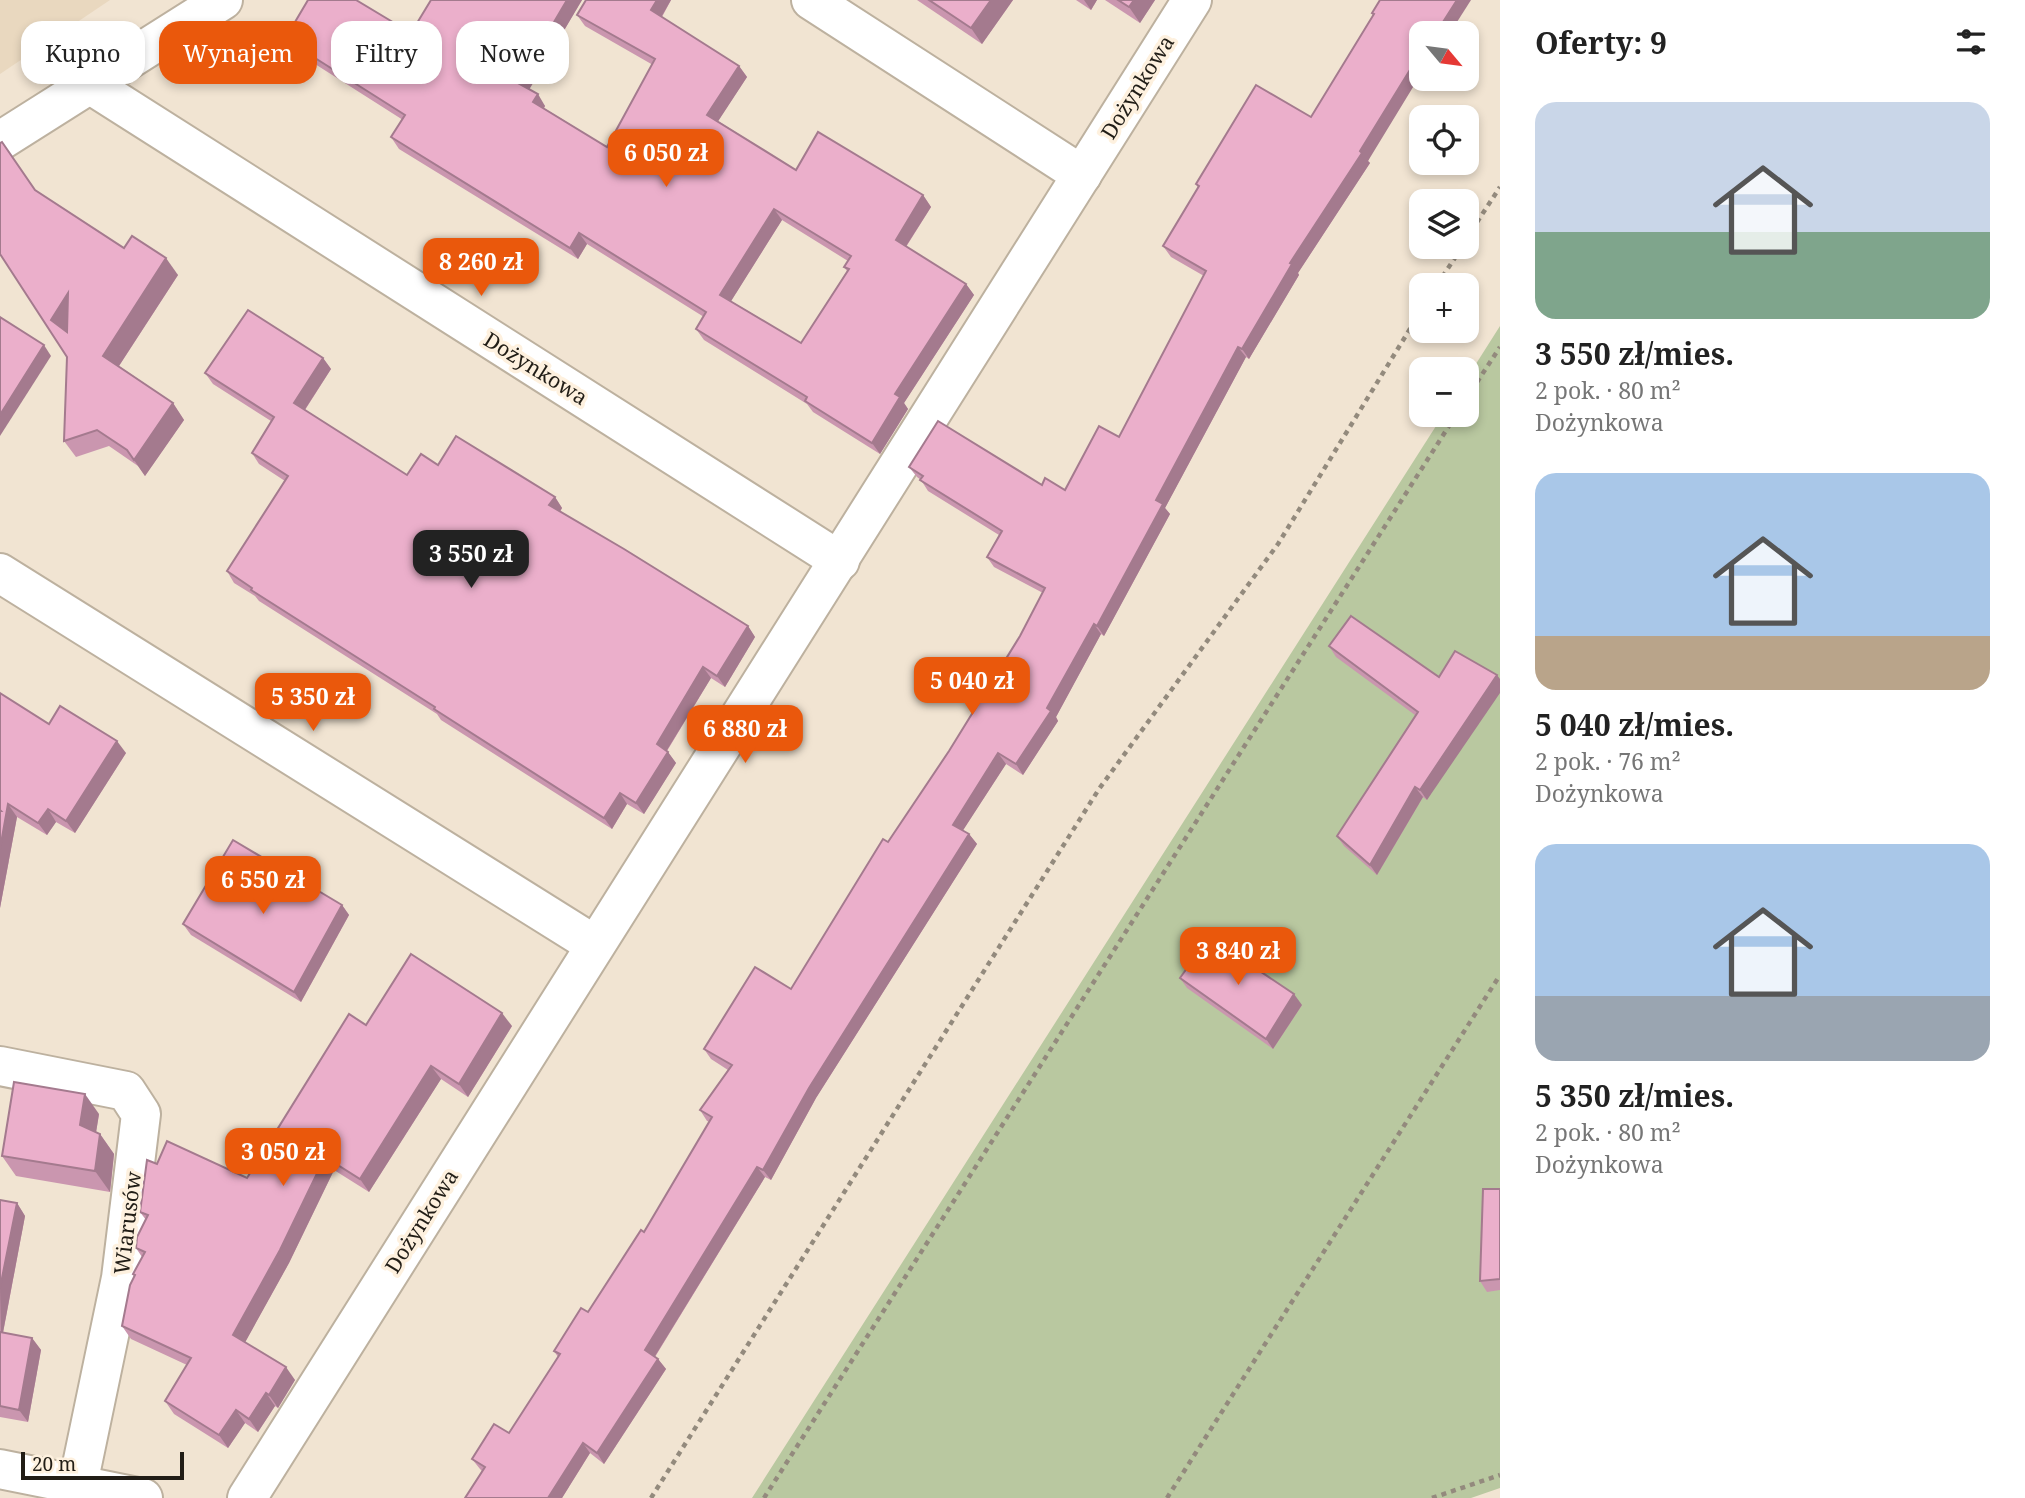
<!DOCTYPE html>
<html lang="pl">
<head>
<meta charset="utf-8">
<style>
  :root { --surface:#fff; --page:#f2f2f2; --text:#222; --muted:#767676; --accent:#ea580c }
  body { margin:0; font-family:"Noto Serif",serif; background:var(--page); color:var(--text); height:100vh; display:flex; flex-direction:column; font-size:26px; white-space:nowrap }
  * { box-sizing:border-box; margin:0 }
  p { font-size:23px; color:var(--muted) }
  .icon { flex:none; width:38px; height:38px; fill:none; stroke:currentColor; stroke-width:2; stroke-linecap:round; stroke-linejoin:round }
  .map { position:relative; flex:1; overflow:hidden }
  .drawer { display:flex; flex-direction:column; background:var(--surface); width:525px }
  .drawer>* { flex:none }
  .guide { position:absolute; left:21px; top:21px; width:665px; height:63px; display:flex; gap:14px }
  .needle { width:46px; rotate:119deg }
  .buttons { position:absolute; left:1409px; top:21px; display:grid; gap:14px }
  .buttons a { display:grid; place-items:center; width:70px; height:70px; border-radius:14px; background:var(--surface); box-shadow:0 4px 10px #0003; font-size:35px }
  .scale { position:absolute; left:21px; bottom:18px; width:163px; box-sizing:border-box; padding-left:7px; border:4px solid #211d16; border-top:0; font-size:19px; line-height:24px; white-space:nowrap; color:#211d16; -webkit-text-stroke:5px #fef1df; paint-order:stroke }
  .price { position:absolute; translate:-50% -60px; padding:0 16px; border-radius:14px; background:var(--accent); color:#fff; font-size:23px; line-height:46px; filter:drop-shadow(0 2px 4px #0008) }
  .price::after { content:''; position:absolute; left:50%; top:42px; width:21px; height:16px; margin-left:-10px; background:inherit; clip-path:polygon(0 0,100% 0,50% 100%) }
  .price.active { background:#222; color:#fff }
  ul { padding:0; list-style:none }
  li { display:grid; align-content:center; gap:14px; height:371px; padding:0 35px }
  li span { display:grid; place-items:center; height:217px; border-radius:21px; color:#555 }
  li>.icon { margin-inline-start:auto }
  span .icon { width:126px; height:126px; fill:#fffc; stroke-width:1 }
  li b { font-size:30px }
  h2 { display:flex; justify-content:space-between; align-items:center; height:84px; padding:0 35px; font-size:30px }
  .chip { padding:0 24px; border-radius:21px; background:var(--surface); box-shadow:0 4px 10px #0003; font-size:24px; line-height:63px }
  .chip.active { background:var(--accent); color:#fff }
  main { display:flex; flex:1; min-height:0 }
  .map>svg:first-child { display:block }
  .built { fill:#e9d8bf }
  .green { fill:#b9c8a0 }
  .lines { fill:none; stroke-linecap:round; stroke-linejoin:round }
  .minor-casing { stroke:#bdb19f; stroke-width:42 }
  .path { stroke:#938a7d; stroke-width:4.5; stroke-dasharray:5 5; stroke-linecap:butt }
  .minor { stroke:#fff; stroke-width:38 }
  .wall { fill:#ca96af; fill-rule:evenodd }
  .shaded-wall { fill:#a47a8e }
  .building { fill:#ebafcb; stroke:#a47a8e; stroke-width:2; fill-rule:evenodd }
  .labels { text-anchor:middle; dominant-baseline:central; stroke-width:7; stroke-linejoin:round; paint-order:stroke }
  .street-label { font-size:21px; fill:#211d16; stroke:#fef1df }
</style>
</head>
<body>
<main>
<div class="map">
<svg width="1500" height="1498" viewBox="0 0 1500 1498">
  <rect width="100%" height="100%" fill="#f1e4d2"/>
  <polygon class="built" points="0,0 110,0 0,74"/>
  <polygon class="green" points="1500,326 1500,1488 1471,1498 752,1498 1443,415 1466,415 1467,378"/>
  <g class="lines">
    <defs>
      <g id="minor">
        <polyline points="811,0 1082,175"/>
        <polyline points="91,85 840,561"/>
        <polyline points="0,141 223,0"/>
        <polyline points="0,573 595,945"/>
        <polyline points="0,1066 126,1091 141,1114 121,1278 78,1484"/>
        <polyline points="0,1469 143,1498"/>
        <polyline points="247,1498 1192,0"/>
      </g>
    </defs>
    <use href="#minor" class="minor-casing"/>
    <g class="path">
      <polyline points="1466,239 1500,187"/>
      <polyline points="1437,285 1462,247"/>
      <polyline points="1466,399 1500,347"/>
      <polyline points="651,1498 1099,789 1278,544 1421,311"/>
      <polyline points="764,1498 1456,415"/>
      <polyline points="1167,1498 1500,975"/>
      <polyline points="1432,1498 1500,1475"/>
    </g>
    <use href="#minor" class="minor"/>
  </g>
  <g class="wall">
    <path d="M431,0H582L529,89L545,106L544,108L607,147L653,65L585,26L577,15L586,0H671L662,17L739,66L747,77L718,121L796,170L923,195L931,207L906,247L966,284L974,295L904,403L908,409L880,454L813,412L807,404L704,340L696,329L704,317L587,244L578,259L399,149L391,137L403,120L293,50L285,39L411,33ZM782,220L848,261L844,267L847,271L801,343L731,301Z"/>
    <polygon points="917,0 1013,0 982,44"/>
    <polygon points="1076,0 1097,0 1091,10"/>
    <polygon points="1105,0 1155,0 1140,23"/>
    <polygon points="1372,13 1421,33 1368,161 1370,163 1298,273 1299,275 1249,359 1246,357 1165,508 1170,514 1104,636 1101,634 1056,717 1058,721 1023,775 1006,764 963,830 969,834 977,844 816,1098 771,1180 765,1177 655,1357 658,1359 666,1369 604,1464 590,1453 562,1498 465,1498 482,1471 480,1469 472,1459 509,1433 558,1357 554,1351 588,1312 644,1232 710,1122 707,1121 700,1110 728,1070 711,1059 704,1049 791,989 949,751 1020,636 1043,593 994,567 987,557 999,535 928,491 921,480 917,477 909,467 1042,485 1065,490 1119,437 1204,276 1171,257 1163,246 1198,188 1196,184 1311,117 1373,15"/>
    <polygon points="36,191 124,248 178,275 119,366 173,403 184,420 145,476 138,466 109,446 76,457 64,441 67,357"/>
    <polygon points="323,358 331,369 305,410 407,475 438,465 555,497 562,508 560,512 748,626 755,637 725,687 711,678 667,751 676,763 644,814 627,804 612,829 441,720 437,714 259,601 255,596 234,583 227,571 285,481 259,464 252,453 271,421 213,384 205,373"/>
    <polygon points="1329,646 1439,677 1427,800 1423,797 1377,875 1344,846 1337,836 1415,715 1336,657"/>
    <polygon points="0,693 49,724 126,753 75,833 56,822 47,835 17,817 0,908"/>
    <polygon points="342,905 349,915 301,1002 191,935 183,924"/>
    <polygon points="1180,978 1302,1005 1273,1049 1187,988"/>
    <polygon points="366,1025 512,1026 468,1097 441,1079 369,1192 334,1170 289,1263 245,1342 295,1380 278,1408 275,1406 258,1432 245,1423 228,1448 174,1414 165,1401 187,1365 131,1339 122,1326 134,1277 133,1274 142,1257 136,1248 146,1220 140,1212 157,1164 247,1178"/>
    <polygon points="99,1114 96,1132 100,1134 114,1154 110,1192 16,1176 2,1156"/>
    <polygon points="1500,1189 1500,1290 1487,1292 1480,1281"/>
    <polygon points="0,1200 17,1203 25,1216 3,1333 32,1338 41,1350 28,1422 0,1417"/>
  </g>
  <g class="shaded-wall">
    <polygon points="567,0 582,0 526,95 518,83"/>
    <polygon points="657,0 671,0 659,21 651,10"/>
    <polygon points="991,0 1013,0 982,44 971,28"/>
    <polygon points="1084,0 1097,0 1091,10"/>
    <polygon points="1134,0 1155,0 1140,23 1129,7"/>
    <polygon points="1457,0 1471,0 1450,33 1436,33"/>
    <polygon points="1421,52 1421,74 1368,161 1370,163 1298,273 1299,275 1249,359 1242,349 1290,263"/>
    <polygon points="739,66 747,77 715,126 707,115"/>
    <polygon points="538,94 545,106 541,113 533,102"/>
    <polygon points="923,195 931,207 903,251 896,240"/>
    <polygon points="774,209 782,220 728,306 720,295"/>
    <polygon points="579,233 587,244 578,259 570,248"/>
    <polygon points="166,258 178,275 115,372 103,356"/>
    <polygon points="966,284 974,295 904,403 908,409 880,454 872,443 895,394"/>
    <polygon points="68,293 80,309 62,337 51,320"/>
    <polygon points="44,345 51,356 0,436 0,415"/>
    <polygon points="1238,347 1246,357 1165,508 1170,514 1104,636 1097,626 1156,500"/>
    <polygon points="323,358 331,369 302,414 294,403"/>
    <polygon points="173,403 184,420 145,476 134,460"/>
    <polygon points="555,497 562,508 557,516 549,505"/>
    <polygon points="1094,624 1101,634 1056,717 1058,721 1023,775 1016,764"/>
    <polygon points="748,626 755,637 725,687 717,676"/>
    <polygon points="703,667 711,678 664,755 657,744"/>
    <polygon points="1497,675 1500,679 1500,693 1427,800 1420,790"/>
    <polygon points="117,741 126,753 75,833 66,821"/>
    <polygon points="668,752 676,763 644,814 636,803"/>
    <polygon points="998,753 1006,764 960,835 953,825"/>
    <polygon points="1415,787 1423,797 1377,875 1370,865"/>
    <polygon points="620,793 627,804 612,829 604,818"/>
    <polygon points="8,804 17,817 0,908 0,849"/>
    <polygon points="48,809 56,822 47,835 38,823"/>
    <polygon points="969,834 977,844 816,1098 771,1180 763,1170 809,1088"/>
    <polygon points="342,905 349,915 301,1002 294,992"/>
    <polygon points="1294,994 1302,1005 1273,1049 1266,1039"/>
    <polygon points="502,1013 512,1026 468,1097 459,1084"/>
    <polygon points="431,1066 441,1079 369,1192 360,1179"/>
    <polygon points="85,1094 99,1114 94,1145 80,1125"/>
    <polygon points="100,1134 114,1154 110,1192 95,1171"/>
    <polygon points="325,1157 334,1170 289,1263 242,1348 233,1335"/>
    <polygon points="757,1167 765,1177 652,1361 645,1350"/>
    <polygon points="17,1203 25,1216 1,1343 0,1288"/>
    <polygon points="32,1338 41,1350 28,1422 19,1410"/>
    <polygon points="658,1359 666,1369 604,1464 597,1453"/>
    <polygon points="286,1367 295,1380 278,1408 269,1395"/>
    <polygon points="266,1393 275,1406 258,1432 249,1419"/>
    <polygon points="236,1410 245,1423 228,1448 219,1435"/>
    <polygon points="583,1443 590,1453 562,1498 548,1498"/>
  </g>
  <g class="building">
    <path d="M308,0H356L411,33L431,0H567L518,83L538,94L533,102L607,147L655,59L577,15L586,0H657L651,10L739,66L707,115L796,170L818,132L923,195L896,240L966,284L895,394L900,397L872,443L805,401L807,397L696,329L706,312L579,233L570,248L391,137L405,115L285,39ZM774,209L851,256L844,267L849,269L801,343L720,295Z"/>
    <polygon points="929,0 991,0 971,28"/>
    <polygon points="1118,0 1134,0 1129,7"/>
    <polygon points="1380,0 1457,0 1436,33 1421,33 1421,52 1360,151 1362,153 1290,263 1292,264 1242,349 1238,347 1156,500 1163,504 1097,626 1094,624 1047,708 1051,711 1016,764 998,753 953,825 969,834 809,1088 763,1170 757,1167 645,1350 658,1359 597,1453 583,1443 548,1498 465,1498 485,1467 472,1459 494,1424 509,1433 560,1354 554,1351 581,1308 588,1312 641,1230 644,1232 712,1117 700,1110 732,1065 704,1049 755,967 791,989 883,839 888,842 949,751 1020,636 1045,588 987,557 1002,531 920,480 923,476 909,467 938,421 1042,485 1045,478 1065,490 1099,426 1119,437 1206,271 1163,246 1199,186 1196,184 1256,85 1311,117 1374,14 1372,13"/>
    <path d="M2,142L35,190L124,248L132,236L166,258L103,356L173,403L134,460L127,450L97,430L64,441L67,357L0,254V143ZM68,293L67,332L51,320Z"/>
    <polygon points="248,310 323,358 294,403 407,475 421,454 438,465 456,436 555,497 549,505 624,549 748,626 717,676 703,667 657,744 668,752 636,803 620,793 604,818 434,709 435,707 251,590 252,588 227,571 288,476 252,453 274,417 205,373"/>
    <polygon points="0,317 44,345 0,415"/>
    <polygon points="1351,616 1439,677 1455,651 1497,675 1420,790 1415,787 1370,865 1337,836 1418,712 1329,646"/>
    <polygon points="0,693 49,724 60,706 117,741 66,821 48,809 38,823 8,804 0,849 0,811 1,811 0,810"/>
    <polygon points="233,840 342,905 294,992 183,924"/>
    <polygon points="1209,937 1294,994 1266,1039 1180,978"/>
    <polygon points="411,954 502,1013 459,1084 431,1066 360,1179 325,1157 280,1250 233,1335 286,1367 269,1395 266,1393 249,1419 236,1410 219,1435 165,1401 191,1358 122,1326 130,1285 135,1275 133,1274 145,1252 136,1248 137,1237 148,1215 140,1212 147,1160 157,1164 167,1141 247,1178 349,1014 366,1025"/>
    <polygon points="14,1082 85,1094 80,1125 100,1134 95,1171 2,1156"/>
    <polygon points="1483,1189 1500,1189 1500,1279 1480,1281"/>
    <polygon points="0,1200 17,1203 0,1288"/>
    <polygon points="0,1332 32,1338 19,1410 0,1406"/>
  </g>
  <g class="labels">
    <g class="street-label">
      <text transform="translate(1137 87) rotate(-58)">Dożynkowa</text>
      <text transform="translate(536 368) rotate(32)">Dożynkowa</text>
      <text transform="translate(421 1221) rotate(-58)">Dożynkowa</text>
      <text transform="translate(127 1223) rotate(-83)">Wiarusów</text>
    </g>
  </g>
</svg>
<div class="buttons">
<a><svg class="needle" viewBox="-14 -14 28 28"><path d="M0-13l5 13h-10z" fill="#e53935"/><path d="M0 13l5-13h-10z" fill="#767676"/></svg></a>
<a><svg class="icon" aria-label="locate" viewBox="0 0 24 24"><circle cx="12" cy="12" r="6"/><path d="M12 2v4M12 18v4M2 12h4M18 12h4"/></svg></a>
<a><svg class="icon" aria-label="layers" viewBox="0 0 24 24"><path d="M12 4l9 5-9 5-9-5zM3 14l9 5 9-5"/></svg></a>
<a>+</a>
<a>−</a>
</div>
<div class="scale">20 m</div>
<b class="price" style="left:666px;top:189px">6 050 zł</b>
<b class="price" style="left:481px;top:298px">8 260 zł</b>
<b class="price active" style="left:471px;top:590px">3 550 zł</b>
<b class="price" style="left:972px;top:717px">5 040 zł</b>
<b class="price" style="left:313px;top:733px">5 350 zł</b>
<b class="price" style="left:745px;top:765px">6 880 zł</b>
<b class="price" style="left:263px;top:916px">6 550 zł</b>
<b class="price" style="left:1238px;top:987px">3 840 zł</b>
<b class="price" style="left:283px;top:1188px">3 050 zł</b>
<div class="guide">
<a class="chip">Kupno</a>
<a class="chip active">Wynajem</a>
<a class="chip">Filtry</a>
<a class="chip">Nowe</a>
</div>
</div>
<section class="drawer">
<h2>Oferty: 9<svg class="icon" aria-label="filters" viewBox="0 0 24 24"><path d="M4 7h16M4 17h16"/><circle cx="9" cy="7" r="2"/><circle cx="15" cy="17" r="2"/></svg></h2>
<ul>
<li><span style="background:linear-gradient(#c9d6e8 60%,#7fa58c 0)"><svg class="icon" aria-label="home" viewBox="0 0 24 24"><path d="M3 11l9-7 9 7M6 9v11h12V9"/></svg></span><div><b>3 550 zł/mies.</b><p>2 pok. · 80 m²</p><p>Dożynkowa</p></div></li>
<li><span style="background:linear-gradient(#a9c7e8 75%,#b9a48a 0)"><svg class="icon" aria-label="home" viewBox="0 0 24 24"><path d="M3 11l9-7 9 7M6 9v11h12V9"/></svg></span><div><b>5 040 zł/mies.</b><p>2 pok. · 76 m²</p><p>Dożynkowa</p></div></li>
<li><span style="background:linear-gradient(#a9c7e8 70%,#9aa5b1 0)"><svg class="icon" aria-label="home" viewBox="0 0 24 24"><path d="M3 11l9-7 9 7M6 9v11h12V9"/></svg></span><div><b>5 350 zł/mies.</b><p>2 pok. · 80 m²</p><p>Dożynkowa</p></div></li>
</ul>
</section>
</main>
</body>
</html>
